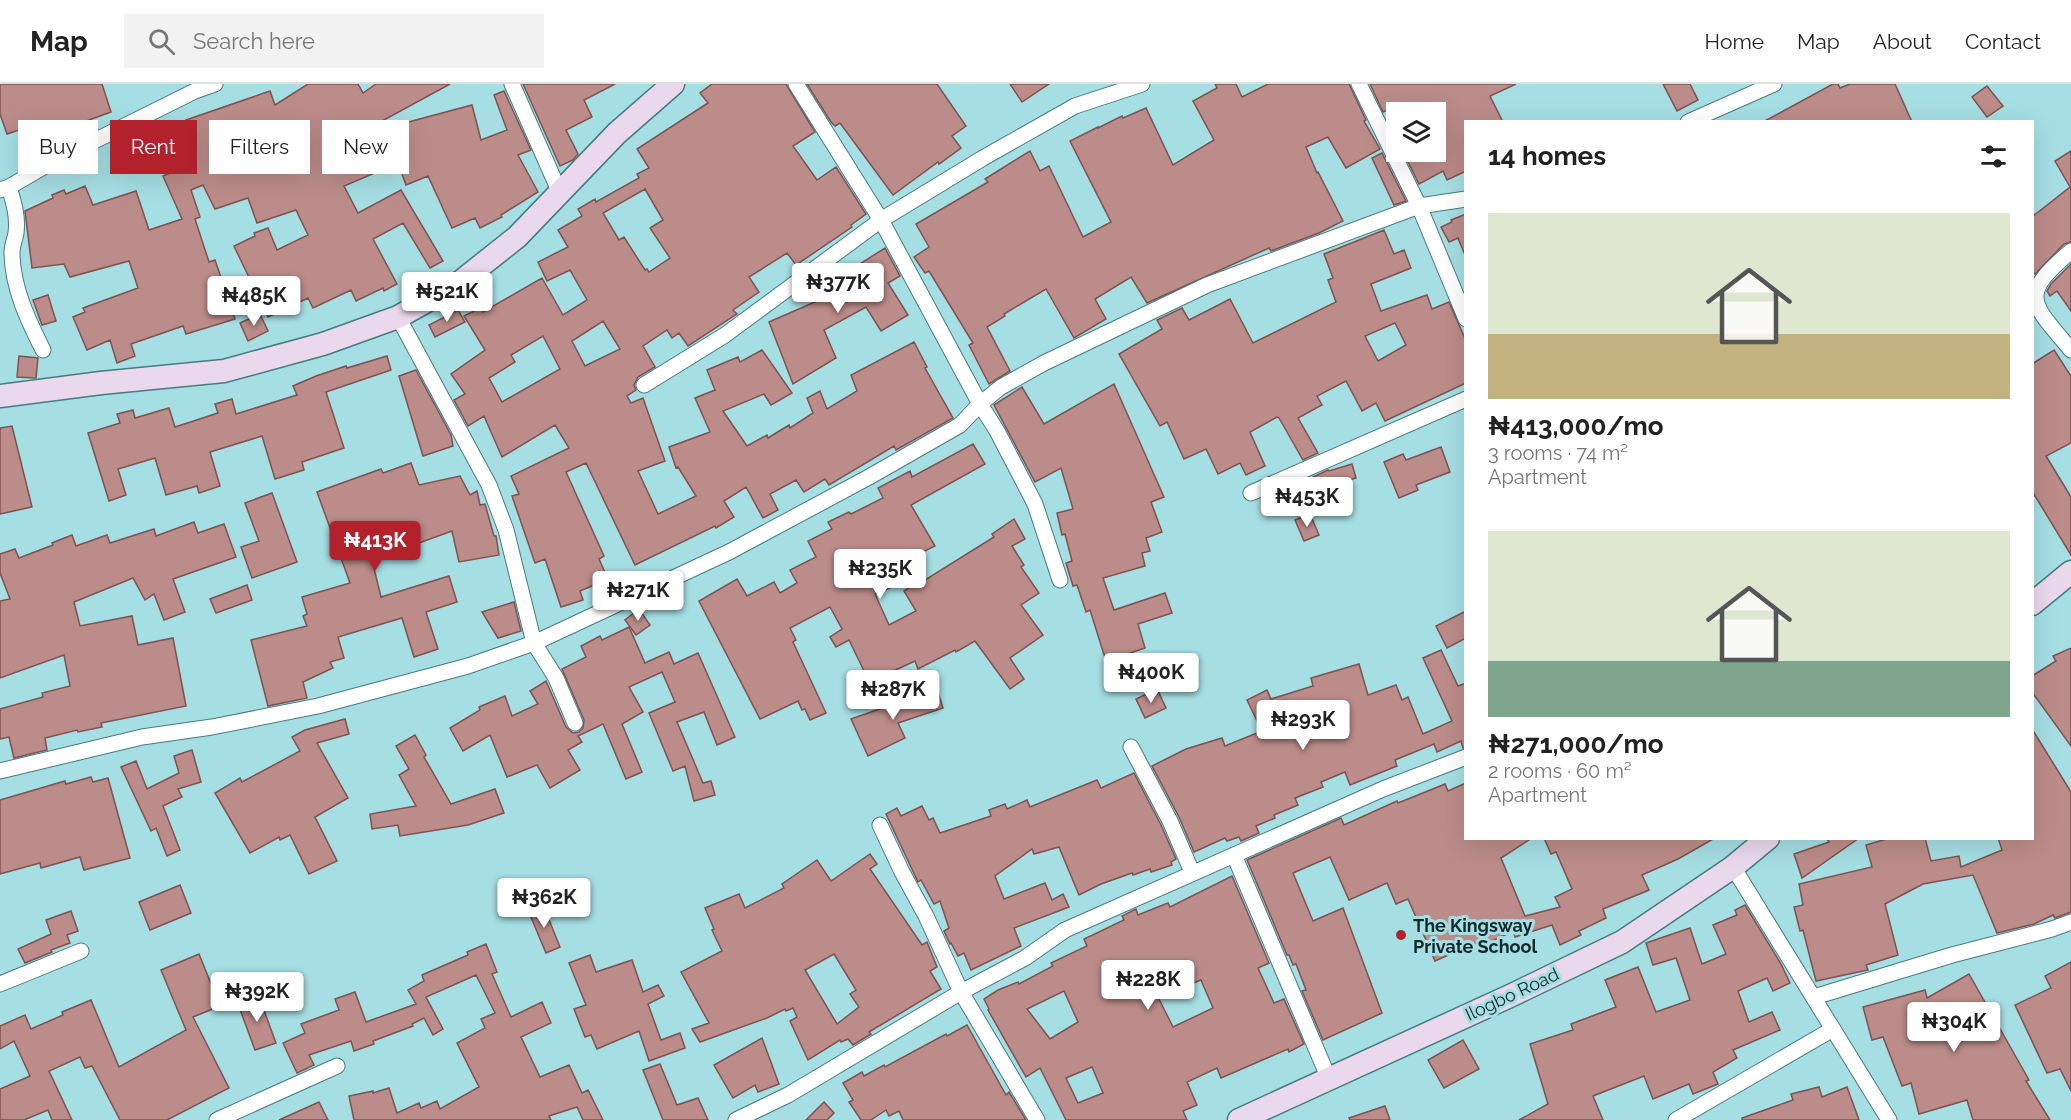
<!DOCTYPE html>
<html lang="en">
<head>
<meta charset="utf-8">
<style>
  :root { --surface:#fff; --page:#f2f2f2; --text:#222; --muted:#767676; --line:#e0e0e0; --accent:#b3212d }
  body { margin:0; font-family:Raleway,sans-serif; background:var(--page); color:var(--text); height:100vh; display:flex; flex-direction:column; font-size:22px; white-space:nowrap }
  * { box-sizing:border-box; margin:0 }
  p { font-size:20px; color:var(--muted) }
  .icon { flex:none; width:33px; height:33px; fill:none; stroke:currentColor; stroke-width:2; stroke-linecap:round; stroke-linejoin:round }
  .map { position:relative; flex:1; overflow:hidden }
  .details { position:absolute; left:1464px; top:36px; width:570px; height:720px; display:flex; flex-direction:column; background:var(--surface); border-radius:0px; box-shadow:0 6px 24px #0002 }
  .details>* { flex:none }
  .guide { position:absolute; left:18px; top:36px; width:570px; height:54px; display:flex; gap:12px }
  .controls { position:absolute; left:1386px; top:18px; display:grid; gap:12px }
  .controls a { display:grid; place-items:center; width:60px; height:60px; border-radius:0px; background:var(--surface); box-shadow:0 6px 24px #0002; font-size:30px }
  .price { position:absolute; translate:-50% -51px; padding:0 14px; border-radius:6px; background:#fff; color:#222; font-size:20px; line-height:39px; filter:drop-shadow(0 2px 3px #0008) }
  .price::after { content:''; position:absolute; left:50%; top:36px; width:18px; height:14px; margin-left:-9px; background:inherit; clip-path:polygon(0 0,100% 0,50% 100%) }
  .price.selected { background:var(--accent); color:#fff }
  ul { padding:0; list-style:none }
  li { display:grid; align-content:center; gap:12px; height:318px; padding:0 24px }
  li span { display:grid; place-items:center; height:186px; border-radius:0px; color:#555 }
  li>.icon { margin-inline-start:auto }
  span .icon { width:108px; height:108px; fill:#fffc; stroke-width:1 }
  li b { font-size:26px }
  h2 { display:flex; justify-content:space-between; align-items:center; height:72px; padding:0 24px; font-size:26px }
  .tag { padding:0 21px; border-radius:0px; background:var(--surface); box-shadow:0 6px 24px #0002; font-size:21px; line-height:54px }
  .tag.selected { background:var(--accent); color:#fff }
  header { display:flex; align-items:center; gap:36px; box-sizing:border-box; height:84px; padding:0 30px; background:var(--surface); border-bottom:2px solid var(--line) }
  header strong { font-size:28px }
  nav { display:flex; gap:33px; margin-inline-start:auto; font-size:21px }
  .search { width:420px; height:54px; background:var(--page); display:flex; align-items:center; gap:15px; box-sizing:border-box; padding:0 21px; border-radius:0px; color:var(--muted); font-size:22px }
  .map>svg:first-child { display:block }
  .building { fill:#bb8c89; stroke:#7d5250; stroke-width:1.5; fill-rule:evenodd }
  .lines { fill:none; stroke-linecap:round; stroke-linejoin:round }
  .minor-casing { stroke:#467c81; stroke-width:17 }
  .secondary-casing { stroke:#467c81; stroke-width:25 }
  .minor { stroke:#fff; stroke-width:15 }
  .secondary { stroke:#ead8ec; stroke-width:22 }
  .poi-dot { fill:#b3212d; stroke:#a5dee3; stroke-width:2 }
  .labels { text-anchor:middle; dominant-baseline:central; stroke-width:6; stroke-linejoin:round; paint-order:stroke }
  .poi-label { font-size:18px; font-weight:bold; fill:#12282a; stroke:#a5dee3; text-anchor:start }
  .street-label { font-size:18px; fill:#12282a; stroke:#a5dee3 }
</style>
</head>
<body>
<header>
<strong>Map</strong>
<div class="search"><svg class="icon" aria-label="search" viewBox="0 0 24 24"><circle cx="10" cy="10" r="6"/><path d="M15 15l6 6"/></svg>Search here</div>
<nav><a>Home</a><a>Map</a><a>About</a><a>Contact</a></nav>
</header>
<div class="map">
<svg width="2071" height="1036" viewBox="0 0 2071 1036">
  <rect width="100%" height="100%" fill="#a5dee3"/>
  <g class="building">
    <polygon points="0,0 102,0 111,28 67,44 69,51 45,58 40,39 7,50 0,30"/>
    <polygon points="308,0 358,0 363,9 376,0 450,0 369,44 371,48 472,21 481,56 507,46 494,11 504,7 531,66 518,71 538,108 501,131 502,133 480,144 475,134 452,144 428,92 406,101 398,79 344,102 358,129 401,106 443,177 430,184 403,139 373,155 397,200 384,207 383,204 356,217 351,206 313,224 308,214 268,233 234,162 255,152 254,149 268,144 277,166 308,151 296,126 257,139 248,114 215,125 203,101 191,106 200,133 195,135 209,178 215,176 235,235 186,250 183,242 131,260 135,272 117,279 110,256 87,266 73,233 85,228 83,224 138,204 129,177 70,193 64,180 32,184 25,127 53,114 52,111 64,106 66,110 85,102 93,121 136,107 149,146 182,135 163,92 186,82 181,65 194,61 186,36 270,7 275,21"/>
    <polygon points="523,0 615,0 584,16 592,33 566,46 578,70 573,76 560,82"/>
    <path d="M712,0H786L815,48L793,62L817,96L836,83L866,130L851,141L852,143L796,181L787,169L749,193L759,208L733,226L737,230L688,262L679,249L672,254L667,246L643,262L655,283L638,293L634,301L636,306L627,312L631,319L643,314L665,377L638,387L658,430L696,412L678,383L676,384L669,363L710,348L695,314L715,306L707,286L738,273L740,278L762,266L792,309L771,321L764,310L723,327L747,362L767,351L768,354L789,341L790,344L813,329L807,314L820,307L827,325L857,307L851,291L914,258L927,283L925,284L953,334L896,366L894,362L829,401L825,395L804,408L796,396L770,410L778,426L763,434L746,403L724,417L734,433L716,444L715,442L635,481L586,379L566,388L604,472L599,475L608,495L580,507L583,516L561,523L545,475L535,479L512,412L519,410L511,392L569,364L555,341L502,373L484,332L468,342L454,316L465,310L451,290L485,266L464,232L480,224L483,228L542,194L563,231L587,216L570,186L547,197L538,178L568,163L558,146L582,132L578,125L595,115L596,118L639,94L637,90L649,84L637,65L708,19L700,9ZM645,105L663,136L650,144L670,174L649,188L647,185L645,186L624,153L619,156L603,129ZM603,237L620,265L585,282L572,257ZM543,252L560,285L502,318L489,294L515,278L511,271Z"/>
    <polygon points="807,0 937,0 966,42 952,52 961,64 939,80 938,78 893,111 840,39 835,42 831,38"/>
    <polygon points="1010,0 1049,0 1022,18"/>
    <polygon points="1215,0 1236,0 1242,13 1268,0 1349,0 1366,36 1364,37 1380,65 1346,84 1328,53 1306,63 1317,89 1318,88 1343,137 1319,149 1271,167 1269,164 1147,219 1131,193 1095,215 1106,235 1074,254 1046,205 1004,230 1005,232 987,243 1010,287 989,300 969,261 973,259 929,187 925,189 914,173 929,163 916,140 988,98 985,95 1030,67 1040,87 1049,82 1083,153 1111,138 1070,57 1098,43 1098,44 1122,32 1123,34 1146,24 1173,81 1214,56 1193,17 1217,4"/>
    <polygon points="1370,0 1516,0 1490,12 1503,38 1466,38 1466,87 1447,96 1443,87 1419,100 1403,68 1436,68 1436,28 1392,28 1390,25 1383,28"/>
    <polygon points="1663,0 1690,0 1698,16 1677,27"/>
    <polygon points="1833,0 1838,0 1840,4 1850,0 1895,0 1912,38 1763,38"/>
    <polygon points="1987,2 2003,22 1987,33 1972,13"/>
    <polygon points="2071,67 2071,158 2064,160 2035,190 2032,187 2032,133 2070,103 2055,77"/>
    <polygon points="1382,69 1406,117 1394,121 1372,74"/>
    <polygon points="1466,130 1466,171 1465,171 1458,154 1449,158 1441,143 1452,138 1451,136"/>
    <path d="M1384,146L1394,170L1404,166L1411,184L1371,200L1381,227L1427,211L1432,225L1449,218L1466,257V299L1385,337L1376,319L1362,327L1346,297L1317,312L1322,321L1298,334L1318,369L1303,376L1279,334L1277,333L1250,348L1265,382L1246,391L1240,379L1218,390L1206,365L1184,375L1167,338L1160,342L1119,270L1162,245L1157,236L1182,224L1189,236L1230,215L1253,259L1336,218L1328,196L1333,194L1324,170ZM1395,239L1406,261L1378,277L1365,252Z"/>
    <polygon points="885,164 900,192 888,199 908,231 881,247 866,223 824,246 836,274 793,300 769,238 831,211 825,202"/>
    <polygon points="2071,180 2071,227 2057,207 2050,212 2047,207 2051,200"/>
    <polygon points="48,211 56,237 42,241 33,216"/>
    <polygon points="458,226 465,238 435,253 429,241"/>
    <polygon points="260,230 268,247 248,257 240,239"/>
    <polygon points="2054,266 2071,292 2071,359 2046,372 2071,413 2071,471 2032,407 2032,280"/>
    <polygon points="19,272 38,274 36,294 17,293"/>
    <polygon points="387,272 391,286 326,308 344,364 302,378 304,386 275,395 262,352 210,368 220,402 199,409 197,402 166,411 155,374 118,385 126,411 109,417 88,349 120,339 117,330 133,326 135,334 169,324 175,343 218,329 215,320 232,315 236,330 297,311 293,302 316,292 346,282 347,284"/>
    <polygon points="416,286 451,351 453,362 423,372 399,292"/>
    <polygon points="1114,300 1164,413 1151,418 1162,448 1146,454 1150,467 1142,469 1145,482 1103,494 1114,526 1165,509 1172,529 1138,540 1145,564 1106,577 1090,526 1086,528 1077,501 1073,502 1066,479 1072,477 1065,450 1062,451 1057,429 1073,425 1061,384 1035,398 994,321 1022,303 1044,340"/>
    <polygon points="12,342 32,423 0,430 0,344"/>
    <polygon points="973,360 985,380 911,421 935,462 896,481 904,498 875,510 889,541 916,527 904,507 921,496 922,498 994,453 992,450 1014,435 1025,455 1012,462 1024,481 1021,483 1039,509 1021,521 1043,551 1010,574 1024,595 1010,605 975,557 956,568 955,566 918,585 915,577 887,590 890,599 856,615 850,602 867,593 849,556 836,563 830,553 842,545 830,523 790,544 796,556 793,558 826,629 810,636 805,625 802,626 798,617 760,635 699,517 737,495 747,512 774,498 780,509 797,499 790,486 816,473 808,457 832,445 828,438 849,428 851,430 883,414 878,404 910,387 912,393"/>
    <polygon points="1441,363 1450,388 1416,401 1418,406 1399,414 1384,378 1403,370 1406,376"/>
    <polygon points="411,379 419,401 460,392 470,411 477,407 480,421 485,420 494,452 496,452 499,471 459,478 452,447 372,476 381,513 449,492 457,518 426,528 438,565 414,573 402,534 338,553 344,574 330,578 333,584 303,598 307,614 268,622 251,556 307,542 303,532 307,530 302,513 350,499 317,408 381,385 383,389"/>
    <polygon points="1352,380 1356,394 1332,401 1336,410 1316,419 1307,401 1315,397 1313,393 1328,386 1329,387"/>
    <polygon points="272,409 297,478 252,494 241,463 259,457 245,419"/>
    <polygon points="1310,430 1319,451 1304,457 1295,436"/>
    <polygon points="194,438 198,449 224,440 236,473 173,495 185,528 164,536 154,510 145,516 133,494 74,518 80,542 132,532 138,561 173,554 186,622 101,639 102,643 78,648 77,646 45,654 47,666 14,674 9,653 0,655 0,625 43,613 42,609 70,602 64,571 0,594 0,517 10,515 0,489 0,470 15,465 19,474 53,461 52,459 72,451 76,462 107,451 110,459 154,445 156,452"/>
    <polygon points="247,501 252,516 216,529 210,515"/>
    <polygon points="514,518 521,547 498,554 482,528"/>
    <polygon points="639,525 650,541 636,551 625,536"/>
    <polygon points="1466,527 1466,554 1447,564 1436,542"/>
    <polygon points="629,543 645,579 669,568 674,580 698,569 735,653 717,661 704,628 677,638 703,699 711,697 715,711 694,717 685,682 673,687 649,629 675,618 662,588 629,603 643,628 622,640 642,688 626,695 603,640 578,652 582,658 568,666 580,686 550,704 537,681 507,693 490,651 463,667 450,644 480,626 479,623 505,612 512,632 538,620 530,607 546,597 566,643 573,649 579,648 583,644 584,636 562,585 586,573 581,562 600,552 602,556"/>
    <polygon points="2071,564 2071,662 2032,608 2032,592 2056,577 2053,572"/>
    <polygon points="1441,566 1458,602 1466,599 1466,664 1463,664 1461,657 1437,668 1434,660 1395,676 1397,682 1350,701 1345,688 1321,698 1323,703 1295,714 1298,721 1274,731 1275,734 1256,742 1259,749 1241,757 1239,753 1227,757 1225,754 1194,768 1179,733 1152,682 1186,665 1222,654 1225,662 1262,647 1247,616 1267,606 1271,615 1313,602 1311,594 1359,580 1368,611 1396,601 1402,616 1408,613 1423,650 1452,637 1423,574"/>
    <polygon points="937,605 943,624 898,639 905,654 868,672 851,635"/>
    <polygon points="1157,605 1166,624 1145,634 1136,615"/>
    <polygon points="345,635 349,650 317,659 348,714 315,733 337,777 309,790 290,751 280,756 279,753 250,769 215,709 240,694 242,698 300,667 292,653 305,646"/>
    <polygon points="2032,645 2071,708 2071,828 2055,834 2053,831 2034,840 1997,849 1973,791 1923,800 1885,820 1898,871 1866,881 1868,886 1816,897 1803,846 1800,847 1794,823 1803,821 1799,800 1872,783 1866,761 1890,754 1925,754 1931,777 1959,772 1961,783 2002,766 1998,754 2032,754"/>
    <polygon points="415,651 426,671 424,673 451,720 495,705 504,729 468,741 400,752 398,741 372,745 370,730 416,722 399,691 409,685 396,662"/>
    <polygon points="192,666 201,698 178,705 182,713 163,722 180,766 167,772 156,744 151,747 121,683 136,677 147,705 179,689 174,672"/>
    <polygon points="1134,689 1161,741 1176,775 1171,778 1172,781 1151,788 1150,785 1133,791 1132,789 1101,800 1079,811 1059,763 1034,770 1032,765 995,792 1004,815 1045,799 1052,816 1063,810 1069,823 1014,844 1021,862 971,886 964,869 958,872 951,859 950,860 944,847 949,844 940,817 934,820 921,796 918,798 886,730 897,724 901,732 922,722 929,736 933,734 940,749 991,732 989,726 1005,720 1007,725 1027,716 1030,723 1097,696 1101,704"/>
    <polygon points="91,693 93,698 108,694 130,774 84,786 80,773 41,784 40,779 0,790 0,716 65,697 66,700"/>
    <polygon points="1466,699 1466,754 1532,754 1501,774 1525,832 1560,823 1555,813 1572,805 1556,768 1551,770 1544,754 1715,754 1678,775 1642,791 1649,806 1603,825 1606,834 1579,847 1581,851 1560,861 1552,841 1515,853 1513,847 1478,864 1476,859 1435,877 1408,815 1396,820 1387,799 1349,816 1330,773 1293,789 1313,837 1343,824 1382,929 1323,956 1302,907 1306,906 1296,880 1293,881 1289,871 1287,871 1247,776 1341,734 1344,741 1397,717 1398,719 1445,700 1448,707"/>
    <polygon points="1826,754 1859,754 1802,794 1794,770 1829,758"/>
    <path d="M870,770L877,780L870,785L922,861L927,858L937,883L930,887L941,905L869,948L871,950L853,961L848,955L841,958L840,956L808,976L790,937L797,933L793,924L786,927L785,925L767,934L700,958L692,945L709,939L681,888L722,867L712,846L714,845L705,824L739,810L745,824L784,804L782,800L817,776L831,797ZM834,870L856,906L850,910L859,923L837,940L805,886Z"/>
    <path d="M1232,792L1269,879L1258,884L1274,919L1284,915L1304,960L1289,968L1288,965L1221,994L1217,984L1187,998L1197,1021L1183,1027L1187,1036H1066L1040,984L1026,993L988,926L989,925L984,915L998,906L1018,898L1019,900L1053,882L1051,879L1087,862L1084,855L1124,836L1122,832L1136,825L1138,831L1168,819L1170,823ZM1201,896L1213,924L1173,943L1158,913ZM1064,907L1078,938L1050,955L1027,925ZM1092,983L1103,1009L1078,1019L1066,994Z"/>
    <polygon points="180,801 191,829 150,846 139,818"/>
    <polygon points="543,821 560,863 546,869 528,826"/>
    <polygon points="1745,821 1781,880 1790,899 1773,907 1767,894 1738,907 1749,938 1772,928 1780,946 1733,966 1737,974 1713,988 1718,1000 1693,1010 1689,1000 1653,1015 1644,992 1593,1012 1603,1036 1519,1036 1548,1020 1530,960 1573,946 1571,940 1616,923 1605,896 1638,883 1656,928 1690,916 1676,874 1653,881 1646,859 1690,844 1702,880 1726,870 1713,841 1737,831 1735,826"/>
    <polygon points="71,827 78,847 67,851 70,859 51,866 52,868 25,879 18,865 51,850 46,836"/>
    <polygon points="486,860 497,888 492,890 511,933 542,918 551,939 521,953 540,993 569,981 582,1009 588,1006 603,1036 583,1036 577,1023 549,1032 551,1036 354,1036 349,1012 373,1007 373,1009 389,1004 397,1029 419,1019 421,1024 437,1017 440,1025 479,1003 457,959 485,944 481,935 495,929 476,891 426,913 443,945 433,951 424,934 412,940 413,942 373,957 374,960 354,967 351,957 309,971 314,981 297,989 283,959 305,949 301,940 339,926 335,915 355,908 366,938 416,920 408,906 424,897 422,891 468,871 467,868"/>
    <polygon points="199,870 220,922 193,933 229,1004 167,1036 120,1036 92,982 85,984 80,973 49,987 72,1036 52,1036 48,1026 24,1036 0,1036 0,1005 30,992 14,957 0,965 0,942 25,931 31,945 63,931 62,928 91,916 119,983 186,946 161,886"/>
    <polygon points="590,871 596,888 632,876 643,908 658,901 664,912 648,920 661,956 680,949 685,964 649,977 639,947 597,965 591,951 585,953 574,925 586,921 569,879"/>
    <polygon points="2071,878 2071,1007 2060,985 2047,989 2015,921 2051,904 2045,892"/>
    <polygon points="1969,890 2029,996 2026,997 2050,1036 1973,1036 1967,1016 1919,1030 1911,999 1902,1002 1883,953 1872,956 1863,923 1925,906 1927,914"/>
    <polygon points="259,913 276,959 255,966 238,920"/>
    <polygon points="967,941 1006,1011 1009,1008 1026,1036 903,1036 899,1027 889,1032 886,1026 871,1036 861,1036 849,1018 853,1016 843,999 862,988 864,992 884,981 885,983 946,950 947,952"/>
    <polygon points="762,954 779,1000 758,1008 755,1001 733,1014 714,981"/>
    <polygon points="1463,956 1479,985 1444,1004 1428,976"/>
    <polygon points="660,980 677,1021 698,1014 708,1036 663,1036 643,986"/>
    <polygon points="1819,1003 1822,1013 1847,1003 1859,1036 1742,1036 1742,1034 1793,1016 1791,1010"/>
    <polygon points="319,1018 328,1036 279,1036"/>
    <polygon points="824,1018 834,1029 827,1036 806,1036"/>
    <polygon points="1385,1022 1390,1036 1350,1036 1349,1034"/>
  </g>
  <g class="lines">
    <defs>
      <g id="minor">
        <polyline points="512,0 560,109"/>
        <polyline points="796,0 881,136 980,320 997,347 1035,420 1060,496"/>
        <polyline points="1359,0 1419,122 1466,235"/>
        <polyline points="1688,38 1774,0"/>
        <path d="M9,103C14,119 18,133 16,149C15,155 12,162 12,168C12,203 28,236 43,266"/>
        <polyline points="0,106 9,103 52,78 195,7 215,0"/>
        <path d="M2071,167C2018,212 2031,218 2071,266"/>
        <polyline points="398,233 489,401 506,446 534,559 556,594 575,639"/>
        <polyline points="644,301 725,251 881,136 983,74 1075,22 1142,0"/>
        <polyline points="1251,409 1466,315"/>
        <polyline points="1131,663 1170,737 1192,788"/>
        <polyline points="0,687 142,653 212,643 318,622 468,582 534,559 729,468 869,393 960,341 980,320 1001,303 1044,279 1207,201 1419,122 1466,115"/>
        <polyline points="880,741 902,788 926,832 961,908 1037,1036"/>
        <polyline points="1234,771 1329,995"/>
        <polyline points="1733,783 1889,1036"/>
        <polyline points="0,900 81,867"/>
        <polyline points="1814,913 1952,871 2052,845 2071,838"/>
        <polyline points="217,1036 337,982"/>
        <polyline points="736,1036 788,1011 961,908 1025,874 1065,846 1383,705 1466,673"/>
        <polyline points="1676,1036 1833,945"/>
      </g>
      <g id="secondary">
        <polyline points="0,312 101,299 224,287 323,260 398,233 459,199 517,153 617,49 673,0"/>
        <polyline points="2032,520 2071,488"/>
        <polyline points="1239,1036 1510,912 1622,858 1733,783 1768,754"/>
      </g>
    </defs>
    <use href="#minor" class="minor-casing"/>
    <use href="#secondary" class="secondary-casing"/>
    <use href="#minor" class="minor"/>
    <use href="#secondary" class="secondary"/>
  </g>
  <circle class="poi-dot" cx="1401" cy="851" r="6"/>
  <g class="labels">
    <g class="poi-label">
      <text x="1413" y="841">The Kingsway<tspan x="1413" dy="21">Private School</tspan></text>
    </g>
    <g class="street-label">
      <text transform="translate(1512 910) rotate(-25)">Ilogbo Road</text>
    </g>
  </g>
</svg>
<div class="controls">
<a><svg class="icon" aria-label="layers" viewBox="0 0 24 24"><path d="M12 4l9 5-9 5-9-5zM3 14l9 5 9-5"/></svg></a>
</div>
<b class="price" style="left:838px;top:230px">₦377K</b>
<b class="price" style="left:447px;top:239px">₦521K</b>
<b class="price" style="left:254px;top:243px">₦485K</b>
<b class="price" style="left:1307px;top:444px">₦453K</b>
<b class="price selected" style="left:375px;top:488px">₦413K</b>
<b class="price" style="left:880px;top:516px">₦235K</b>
<b class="price" style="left:638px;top:538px">₦271K</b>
<b class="price" style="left:1151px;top:620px">₦400K</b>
<b class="price" style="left:893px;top:637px">₦287K</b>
<b class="price" style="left:1303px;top:667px">₦293K</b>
<b class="price" style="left:544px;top:845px">₦362K</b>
<b class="price" style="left:1148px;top:927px">₦228K</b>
<b class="price" style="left:257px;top:939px">₦392K</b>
<b class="price" style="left:1954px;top:969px">₦304K</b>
<div class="guide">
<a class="tag">Buy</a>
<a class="tag selected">Rent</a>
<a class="tag">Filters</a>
<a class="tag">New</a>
</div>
<section class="details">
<h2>14 homes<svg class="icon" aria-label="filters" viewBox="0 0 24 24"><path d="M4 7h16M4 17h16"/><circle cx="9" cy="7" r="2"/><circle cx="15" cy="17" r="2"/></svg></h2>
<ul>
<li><span style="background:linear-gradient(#dfe7d0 65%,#c2b280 0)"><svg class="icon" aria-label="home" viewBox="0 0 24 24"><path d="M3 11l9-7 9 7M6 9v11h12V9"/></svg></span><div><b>₦413,000/mo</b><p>3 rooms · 74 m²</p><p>Apartment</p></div></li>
<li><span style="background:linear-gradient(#dfe7d0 70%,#7fa58c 0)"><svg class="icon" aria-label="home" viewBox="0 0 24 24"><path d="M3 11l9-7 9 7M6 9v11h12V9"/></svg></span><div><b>₦271,000/mo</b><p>2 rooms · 60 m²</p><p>Apartment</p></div></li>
</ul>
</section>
</div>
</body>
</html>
